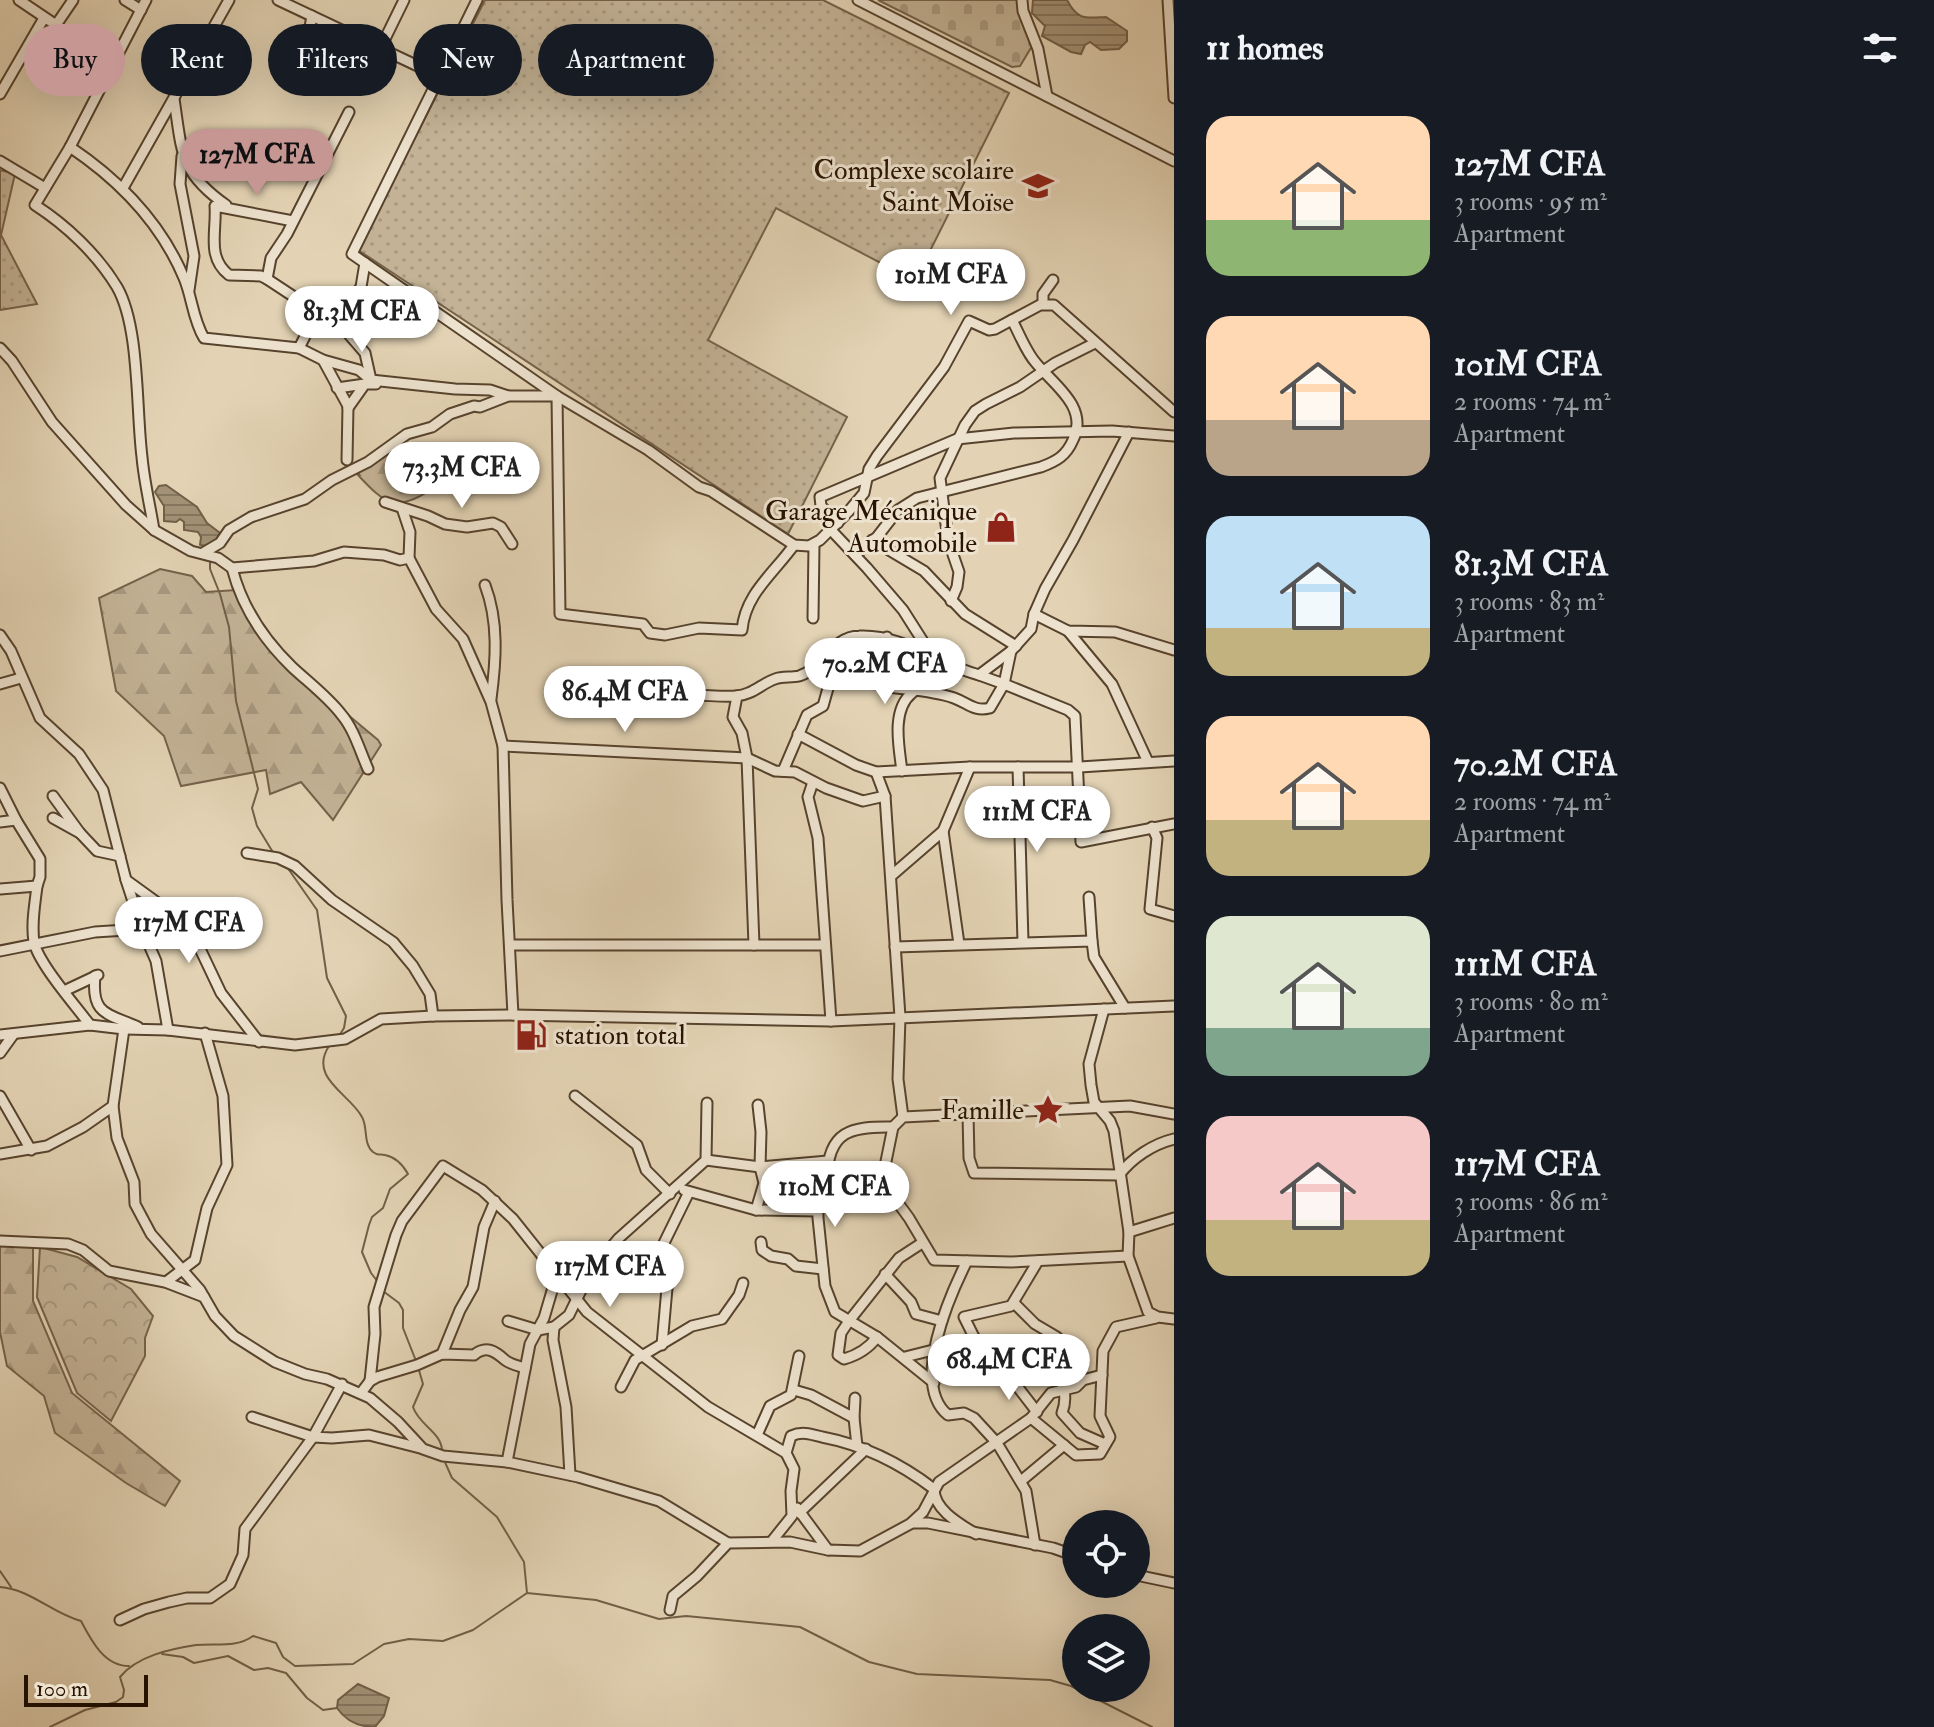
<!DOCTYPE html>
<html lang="en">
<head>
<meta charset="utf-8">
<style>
  :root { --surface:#171b24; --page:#20242c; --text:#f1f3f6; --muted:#9ea1a6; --accent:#c59692 }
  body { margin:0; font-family:"IM FELL Double Pica",serif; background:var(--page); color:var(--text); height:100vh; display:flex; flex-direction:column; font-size:30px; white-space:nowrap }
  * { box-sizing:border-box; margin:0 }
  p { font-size:26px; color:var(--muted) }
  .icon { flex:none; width:44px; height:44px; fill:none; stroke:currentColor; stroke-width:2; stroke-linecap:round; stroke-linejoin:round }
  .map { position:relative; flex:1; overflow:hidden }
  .panel { display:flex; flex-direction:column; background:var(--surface); width:760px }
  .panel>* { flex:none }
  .hud { position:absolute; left:24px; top:24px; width:760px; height:72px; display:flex; gap:16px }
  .buttons { position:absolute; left:1062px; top:1510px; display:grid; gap:16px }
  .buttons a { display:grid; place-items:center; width:88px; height:88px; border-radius:50%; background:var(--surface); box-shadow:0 8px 32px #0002; font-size:40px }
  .scale { position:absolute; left:24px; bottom:20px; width:124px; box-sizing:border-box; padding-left:8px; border:4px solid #281300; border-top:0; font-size:22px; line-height:28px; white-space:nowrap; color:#281300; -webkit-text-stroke:6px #ede2ce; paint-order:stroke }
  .price { position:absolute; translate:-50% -68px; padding:0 18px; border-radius:28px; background:#fff; color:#222; font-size:26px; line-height:52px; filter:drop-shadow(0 2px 4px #0008) }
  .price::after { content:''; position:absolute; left:50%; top:48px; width:24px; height:18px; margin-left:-12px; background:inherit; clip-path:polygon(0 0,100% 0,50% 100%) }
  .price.current { background:var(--accent); color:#111 }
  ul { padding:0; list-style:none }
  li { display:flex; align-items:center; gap:24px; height:200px; padding:0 32px }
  li span { display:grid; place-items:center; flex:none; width:224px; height:160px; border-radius:24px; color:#555 }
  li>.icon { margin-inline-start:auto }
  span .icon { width:96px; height:96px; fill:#fffc; stroke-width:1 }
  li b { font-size:34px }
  h2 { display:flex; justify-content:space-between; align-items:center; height:96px; padding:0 32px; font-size:34px }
  .chip { padding:0 28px; border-radius:36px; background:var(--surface); box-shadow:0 8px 32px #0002; font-size:28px; line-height:72px }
  .chip.current { background:var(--accent); color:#111 }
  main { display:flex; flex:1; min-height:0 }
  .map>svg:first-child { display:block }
  .grass { fill:url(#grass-dots); stroke:#76624a; stroke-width:2 }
  .forest { fill:url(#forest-firs); stroke:#76624a; stroke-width:2 }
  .cemetery { fill:url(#cemetery-stones); stroke:#76624a; stroke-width:2 }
  .park { fill:url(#park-crowns); stroke:#76624a; stroke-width:2 }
  .water { fill:url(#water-rules); stroke:#725f47; stroke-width:2 }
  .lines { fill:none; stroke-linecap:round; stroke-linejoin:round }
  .stream { stroke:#725f47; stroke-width:2 }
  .minor-casing { stroke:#57432d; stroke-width:13 }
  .minor { stroke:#ede2ce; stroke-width:9 }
  .labels { text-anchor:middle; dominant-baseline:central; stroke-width:6; stroke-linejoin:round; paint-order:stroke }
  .poi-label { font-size:28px; fill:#281300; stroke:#ede2ce; text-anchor:end }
</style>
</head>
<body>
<main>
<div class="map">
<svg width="1174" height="1727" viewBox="0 0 1174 1727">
  <defs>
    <pattern id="grass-dots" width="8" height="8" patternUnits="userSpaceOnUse" patternTransform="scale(2)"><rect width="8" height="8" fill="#c3b295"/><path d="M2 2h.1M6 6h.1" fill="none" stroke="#a8987f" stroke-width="1.8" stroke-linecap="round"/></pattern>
    <pattern id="forest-firs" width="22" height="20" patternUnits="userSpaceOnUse" patternTransform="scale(2)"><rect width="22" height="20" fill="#c3b295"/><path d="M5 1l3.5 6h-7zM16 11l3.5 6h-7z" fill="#a8987f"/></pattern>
    <pattern id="cemetery-stones" width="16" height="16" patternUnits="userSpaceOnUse" patternTransform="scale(2)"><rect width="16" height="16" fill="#c3b295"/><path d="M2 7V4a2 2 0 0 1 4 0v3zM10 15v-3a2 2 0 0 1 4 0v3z" fill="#a8987f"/></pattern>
    <pattern id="park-crowns" width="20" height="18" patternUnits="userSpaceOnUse" patternTransform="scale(2)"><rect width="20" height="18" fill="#c3b295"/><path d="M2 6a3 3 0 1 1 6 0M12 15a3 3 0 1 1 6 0" fill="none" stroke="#a8987f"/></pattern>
    <pattern id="water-rules" width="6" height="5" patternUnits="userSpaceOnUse" patternTransform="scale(2)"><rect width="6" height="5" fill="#a39277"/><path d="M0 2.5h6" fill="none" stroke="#85765f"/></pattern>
  </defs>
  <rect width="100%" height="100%" fill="#e3d3b4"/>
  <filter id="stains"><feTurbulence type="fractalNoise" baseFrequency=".0025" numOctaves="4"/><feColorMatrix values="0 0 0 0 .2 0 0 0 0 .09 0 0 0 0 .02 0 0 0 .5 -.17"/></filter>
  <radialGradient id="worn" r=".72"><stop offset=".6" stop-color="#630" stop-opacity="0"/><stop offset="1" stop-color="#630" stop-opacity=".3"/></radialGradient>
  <g class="grass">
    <polygon points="485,0 823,0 1009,93 915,281 776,208 708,340 847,417 788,534 358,250"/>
    <polygon points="0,170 15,174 1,235 37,304 0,310"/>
  </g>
  <g class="forest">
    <path d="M401,441L448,476C432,489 412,506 391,502C379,499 365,482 356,473L359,474L356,470Z"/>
    <polygon points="160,569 192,576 206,592 237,590 287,664 378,740 381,745 333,820 301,782 270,794 266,770 181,786 164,736 116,691 99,598"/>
    <polygon points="0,1244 33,1245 33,1301 72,1393 180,1481 165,1506 126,1483 55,1433 44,1396 7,1366 0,1332"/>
  </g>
  <polygon class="cemetery" points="878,0 1019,0 1032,46 1020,66 1012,67"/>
  <polygon class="park" points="40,1247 77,1257 131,1289 153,1316 145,1338 145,1356 111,1421 77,1393 37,1297"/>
  <g class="water">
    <path d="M1033,0H1067C1078,21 1086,18 1106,17L1127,31V41L1119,49L1101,50L1090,42L1085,45L1081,54L1071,52L1042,36L1045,26L1032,13Z"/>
    <polygon points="166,485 197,507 207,523 220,533 220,538 207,548 200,545 201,537 198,532 184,530 184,522 180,519 176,522 164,521 164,506 155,492 159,486"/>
    <path d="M358,1684L389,1698L384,1716L375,1727C359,1727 346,1721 337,1708L338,1700Z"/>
  </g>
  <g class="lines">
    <g class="stream">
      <polyline points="210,561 210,569 220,594 229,627 236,701 258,789 252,808 257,826 274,854"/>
      <polyline points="287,867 317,910 327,978 346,1016 344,1028 339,1036"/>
      <path d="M329,1046C308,1078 350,1094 362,1117C368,1127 363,1144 373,1152C380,1157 377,1153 385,1155C395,1157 403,1165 408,1174L390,1189L383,1208L372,1217L369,1225L362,1252L371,1273L378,1282"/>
      <polyline points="383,1291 399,1303 403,1310 403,1328 416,1361"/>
      <path d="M418,1367L423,1384L413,1407C419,1425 441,1432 442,1450"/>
      <polyline points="444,1460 452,1478 497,1517 524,1562 527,1593"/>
      <polyline points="0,1571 11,1587"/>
      <path d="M0,1587C30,1589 53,1614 81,1621C91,1640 104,1666 129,1666"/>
      <polyline points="162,1654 183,1657 194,1663 228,1656 254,1670 268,1668 286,1673 307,1698 323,1710 337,1708"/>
      <path d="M50,1727L85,1710L116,1702L123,1697L124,1690L120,1677C137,1656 170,1649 196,1645C215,1643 237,1648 253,1636L276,1643L283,1657L295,1666L353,1664L384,1644L409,1639L443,1641L473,1630L527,1593L596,1600L659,1619L686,1616L800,1627L869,1662L917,1674L1050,1680L1071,1686L1152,1727"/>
    </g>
    <defs>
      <g id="minor">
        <polyline points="19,0 56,25 73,0"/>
        <polyline points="125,0 141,10"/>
        <path d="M146,0L70,147L35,205C66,225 97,254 117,287C140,327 136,410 142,457C144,481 150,505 154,530"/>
        <polyline points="278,0 439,76"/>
        <polyline points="477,0 352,254 557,396 648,450 699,487 711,491 794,545 809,546 820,540 848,512 864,493 869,469 877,456 944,367 969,321 989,330 995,329 1040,305 1054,305 1174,412"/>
        <polyline points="858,0 1174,161"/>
        <polyline points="1022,0 1023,11 1038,49 1047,96"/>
        <polyline points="1168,0 1174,98"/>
        <polyline points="381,47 404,0"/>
        <polyline points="305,55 312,16"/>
        <polyline points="0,94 44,18"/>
        <path d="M174,99C182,151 179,172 226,205"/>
        <path d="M70,147C119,180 161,223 184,278C192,297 193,320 204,338L299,348L323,360L359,370L371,380L455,389L490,390L508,396"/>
        <polyline points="182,156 180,184 194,256 189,290"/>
        <polyline points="0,161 45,188"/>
        <polyline points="123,188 229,0"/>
        <path d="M293,221L215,206C217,231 206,257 229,275L261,276L267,279L346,331L365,353L371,380"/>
        <polyline points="267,279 271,258 287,234 349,112"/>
        <polyline points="1043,303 1043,294 1053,280"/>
        <polyline points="333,322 361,287 365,263"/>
        <polyline points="0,348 12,361 52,422 126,505 154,530 191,551 218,558 232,568 314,561 344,552 384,555 400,560 409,558"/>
        <polyline points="299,348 317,313"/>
        <polyline points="323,360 348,406 347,460"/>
        <polyline points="337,388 365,384"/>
        <polyline points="348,408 365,384 376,384"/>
        <polyline points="1129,432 1073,540 1045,589 1034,614 1031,629 1011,651 1004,684 1068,710 1075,716 1081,842 1174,824"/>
        <polyline points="385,502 428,516 445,524 467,527 493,523 501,527 512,544"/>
        <polyline points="402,508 410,532 409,558 436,609 463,639 491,702 503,746 507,900 513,1015"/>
        <polyline points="838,523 821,506 820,497 957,439 1014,433 1112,431 1174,436"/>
        <polyline points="831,530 867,568 903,610 931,654"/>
        <polyline points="872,540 924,571 965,614 1016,646"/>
        <path d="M203,553L220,543L229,530L251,517L305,499L332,480L368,462L407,434L432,427L450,414L474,406L480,407L508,396H557L560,614L643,624L650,633L665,635L699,628L742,630C745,594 774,573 794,545"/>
        <path d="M855,555L877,537L898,510L917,498L1041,467C1057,461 1066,456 1073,440C1089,407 1054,385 1036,363C1026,352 1019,333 1012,320"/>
        <path d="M232,568C242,607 263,639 292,667C308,682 327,696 341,714C354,729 360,751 368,769"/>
        <path d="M485,585C499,622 496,661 491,699"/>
        <polyline points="951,601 957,587 959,572 948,540 940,478 965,425 975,411 986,404 1020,387 1055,363 1095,343"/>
        <polyline points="1034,614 1068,631 1115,632 1174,650"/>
        <polyline points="813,618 814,544"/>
        <polyline points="1068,631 1112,684 1148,762"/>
        <polyline points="0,635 11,651 40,718 79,754 103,790 126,880 142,929 156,961 168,1030"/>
        <path d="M887,637L882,686C906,690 931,690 954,698C968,703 974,712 990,708L1004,684L979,675"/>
        <polyline points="813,669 832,674 857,676 882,686"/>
        <polyline points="0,684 21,678"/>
        <path d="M565,684C607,689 650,693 693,695C707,695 722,697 736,696C752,695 761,684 775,679C783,676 791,678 799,676C822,669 833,636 859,636C904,634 937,664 979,675L1011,651"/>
        <polyline points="737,696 733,717 742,733 747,758 754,945"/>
        <polyline points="798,734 856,765 876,772 970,767 1080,767 1174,761"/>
        <polyline points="503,746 747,758 775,771 795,772 826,788 857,799 863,801 885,796"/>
        <polyline points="1018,767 1023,942"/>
        <polyline points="783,771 807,715 823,706 832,674"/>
        <path d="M902,771C899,747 891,710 912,693C925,682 934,677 940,660"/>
        <polyline points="876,772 885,796 900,1017 898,1079 903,1117"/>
        <polyline points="813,782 808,797 818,838 831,1021"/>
        <polyline points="0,788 16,820 40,859 40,877 37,886"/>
        <polyline points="53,796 80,833 53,818"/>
        <polyline points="0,822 16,820"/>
        <polyline points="1152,827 1157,838 1150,909 1174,916"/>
        <polyline points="943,831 959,944"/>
        <polyline points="80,833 97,851 120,856"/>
        <polyline points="247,853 278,858 295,866 332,900 393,942 413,966 430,994 433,1016"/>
        <polyline points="891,876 943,831 970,767"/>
        <polyline points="126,880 184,922 193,934 221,993 259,1042"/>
        <path d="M0,889L37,886C35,904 31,923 34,942C38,963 76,1006 90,1025"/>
        <polyline points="1089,897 1092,941"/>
        <polyline points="510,945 825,945"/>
        <polyline points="895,947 1092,941 1094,957 1125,1008"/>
        <polyline points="0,951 95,932 142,929"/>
        <path d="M95,976C91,1015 107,1013 138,1027"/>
        <polyline points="64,991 98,975"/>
        <polyline points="1104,1009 1089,1064 1091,1085 1094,1102 1110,1121 1114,1131 1129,1232 1128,1256 1148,1312 1158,1317 1174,1319"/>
        <polyline points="124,1029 113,1106 117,1138 134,1182 135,1204 151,1234 200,1290 215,1316 234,1336 275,1362 305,1374 327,1379 370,1398 398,1422 423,1449 443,1456 507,1462"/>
        <polyline points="0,1035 90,1025 124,1029 168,1030 295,1045 345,1039 381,1019 433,1016 513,1015 831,1021 1174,1006"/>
        <polyline points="0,1053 13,1035"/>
        <polyline points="0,1096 31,1150"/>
        <polyline points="575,1096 637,1145 646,1170 670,1194"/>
        <path d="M968,1114L969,1158L974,1173L1119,1175C1132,1158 1153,1144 1174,1139"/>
        <polyline points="0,1154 47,1146 83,1127 113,1106"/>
        <polyline points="706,1160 760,1167 828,1161"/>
        <path d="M827,1178C828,1131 851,1126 893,1127"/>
        <polyline points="882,1181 827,1178 818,1205 818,1218 825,1286 835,1312 877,1337 934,1383"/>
        <polyline points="684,1190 756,1210 818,1211"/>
        <polyline points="756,1210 764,1183 760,1167 761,1132 758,1105"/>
        <polyline points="1129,1232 1174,1218"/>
        <polyline points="0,1241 68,1244 83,1250 109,1271 165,1282 204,1297"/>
        <polyline points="761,1242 762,1250 771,1256 788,1259 796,1266 823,1269"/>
        <polyline points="1128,1256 1011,1262 934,1260 909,1218 882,1181 893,1127 903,1117 1130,1106 1174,1114"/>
        <path d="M967,1261C950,1295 910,1384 948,1415L964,1413L974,1418L997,1443L1026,1491L1035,1545"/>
        <polyline points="557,1274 544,1318 530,1344 507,1462 578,1477 659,1501 728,1543"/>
        <polyline points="885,1274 911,1302 916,1314 942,1321"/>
        <polyline points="166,1282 195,1260 207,1208 227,1165 223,1096 205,1033"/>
        <path d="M1014,1303L1035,1324L1057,1337L1058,1346L1053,1366C1062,1383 1069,1394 1062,1413L1080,1433L1105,1444"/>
        <polyline points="508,1321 538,1330 554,1327 553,1340 566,1407 570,1475"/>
        <polyline points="554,1327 569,1315 590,1272 619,1238 706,1160 707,1103"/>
        <path d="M877,1337C869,1348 858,1355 844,1359L838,1355L841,1333L849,1321L899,1258L922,1243"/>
        <polyline points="662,1345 667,1288 672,1257 662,1247 689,1192"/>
        <polyline points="442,1354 460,1310 473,1287 484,1227 495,1201"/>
        <polyline points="905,1357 933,1350"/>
        <polyline points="933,1359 1013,1381 1037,1412"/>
        <polyline points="993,1375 964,1317 1011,1306 1038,1261"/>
        <polyline points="370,1381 375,1334 374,1307 396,1235 402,1221 443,1166 482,1190 513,1219 587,1312 708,1407 786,1453"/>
        <polyline points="342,1384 313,1437 332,1438 369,1435 420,1448"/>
        <polyline points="621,1387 635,1360 692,1326 722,1319 739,1295 743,1283"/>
        <polyline points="794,1390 811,1395 854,1418"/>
        <path d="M361,1393L370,1381L377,1377L417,1365L442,1354L474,1355C486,1345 495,1351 505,1360C510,1364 518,1366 525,1368"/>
        <polyline points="855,1398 854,1418 857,1446"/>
        <polyline points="1031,1418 1076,1455 1100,1454 1110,1437 1100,1416 1103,1351 1116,1327 1156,1318"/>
        <polyline points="757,1435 770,1406 791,1395 799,1356"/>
        <polyline points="1021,1481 1064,1445"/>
        <polyline points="797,1508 828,1550"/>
        <polyline points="799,1513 866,1449"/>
        <polyline points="912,1523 928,1523 1053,1548 1076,1556"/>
        <path d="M772,1541L792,1516L791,1491L794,1469L786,1453L791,1436C802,1431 811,1434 822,1437C864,1445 900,1463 934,1489C934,1510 960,1524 976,1534"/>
        <polyline points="1136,1575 1174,1583"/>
        <polyline points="670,1610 673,1596 697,1576 728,1543 790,1542 828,1550 860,1551 910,1524 923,1512 939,1482 1031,1418 1051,1393 1076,1387 1083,1380 1102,1375"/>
        <polyline points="120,1620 144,1609 169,1602 187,1598 210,1598 230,1584 243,1555 245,1529 313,1437 252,1417"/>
      </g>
    </defs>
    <use href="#minor" class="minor-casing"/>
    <use href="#minor" class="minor"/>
  </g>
  <defs>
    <symbol id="school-bare" viewBox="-9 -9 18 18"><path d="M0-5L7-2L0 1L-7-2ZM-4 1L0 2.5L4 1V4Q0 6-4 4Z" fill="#8f2418" stroke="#ede2ce" stroke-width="2.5" paint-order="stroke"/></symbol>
    <symbol id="shop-bare" viewBox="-9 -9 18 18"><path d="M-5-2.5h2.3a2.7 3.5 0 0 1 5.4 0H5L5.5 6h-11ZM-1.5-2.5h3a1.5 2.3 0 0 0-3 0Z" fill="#8f2418" stroke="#ede2ce" stroke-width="2.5" paint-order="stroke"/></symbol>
    <symbol id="fuel-bare" viewBox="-9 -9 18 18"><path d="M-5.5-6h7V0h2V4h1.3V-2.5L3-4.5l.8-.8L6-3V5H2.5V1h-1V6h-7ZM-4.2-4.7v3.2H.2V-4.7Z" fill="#8f2418" stroke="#ede2ce" stroke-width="2.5" paint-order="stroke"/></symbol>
    <symbol id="sight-bare" viewBox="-9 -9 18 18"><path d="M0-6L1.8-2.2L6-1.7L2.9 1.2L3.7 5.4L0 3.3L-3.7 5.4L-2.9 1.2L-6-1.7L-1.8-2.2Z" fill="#8f2418" stroke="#ede2ce" stroke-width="2.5" paint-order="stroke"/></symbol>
  </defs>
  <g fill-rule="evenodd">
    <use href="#school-bare" x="1016" y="164" width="44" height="44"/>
    <use href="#shop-bare" x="979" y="505" width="44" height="44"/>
    <use href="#fuel-bare" x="509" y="1013" width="44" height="44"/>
    <use href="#sight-bare" x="1026" y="1088" width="44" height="44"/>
  </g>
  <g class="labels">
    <g class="poi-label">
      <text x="1014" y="170">Complexe scolaire<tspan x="1014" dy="32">Saint Moïse</tspan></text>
      <text x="977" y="511">Garage Mécanique<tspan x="977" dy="32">Automobile</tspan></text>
      <text x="555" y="1035" text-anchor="start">station total</text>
      <text x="1024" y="1110">Famille</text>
    </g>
  </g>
  <rect width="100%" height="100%" filter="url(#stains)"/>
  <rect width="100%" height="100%" fill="url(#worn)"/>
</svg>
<div class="buttons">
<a><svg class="icon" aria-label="locate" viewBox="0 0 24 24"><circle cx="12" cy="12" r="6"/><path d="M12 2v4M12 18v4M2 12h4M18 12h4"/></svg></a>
<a><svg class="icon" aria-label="layers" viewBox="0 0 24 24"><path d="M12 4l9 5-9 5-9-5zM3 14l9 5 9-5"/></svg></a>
</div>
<div class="scale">100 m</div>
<b class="price current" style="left:257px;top:197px">127M CFA</b>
<b class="price" style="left:951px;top:317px">101M CFA</b>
<b class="price" style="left:362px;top:354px">81.3M CFA</b>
<b class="price" style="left:462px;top:510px">73.3M CFA</b>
<b class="price" style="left:885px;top:706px">70.2M CFA</b>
<b class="price" style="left:625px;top:734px">86.4M CFA</b>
<b class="price" style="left:1037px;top:854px">111M CFA</b>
<b class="price" style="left:189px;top:965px">117M CFA</b>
<b class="price" style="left:835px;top:1229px">110M CFA</b>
<b class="price" style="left:610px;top:1309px">117M CFA</b>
<b class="price" style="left:1009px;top:1402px">68.4M CFA</b>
<div class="hud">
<a class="chip current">Buy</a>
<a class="chip">Rent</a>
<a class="chip">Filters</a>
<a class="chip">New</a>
<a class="chip">Apartment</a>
</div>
</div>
<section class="panel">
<h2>11 homes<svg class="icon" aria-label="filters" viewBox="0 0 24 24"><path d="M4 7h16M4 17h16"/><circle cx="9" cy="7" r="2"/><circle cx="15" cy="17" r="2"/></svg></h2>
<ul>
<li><span style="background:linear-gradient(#ffd9b3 65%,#8fb573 0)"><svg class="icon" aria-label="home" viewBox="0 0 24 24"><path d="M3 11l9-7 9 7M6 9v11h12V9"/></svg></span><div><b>127M CFA</b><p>3 rooms · 95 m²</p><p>Apartment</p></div></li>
<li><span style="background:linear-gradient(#ffd9b3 65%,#b9a48a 0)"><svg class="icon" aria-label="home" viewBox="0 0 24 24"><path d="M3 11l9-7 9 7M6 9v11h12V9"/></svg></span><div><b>101M CFA</b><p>2 rooms · 74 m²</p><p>Apartment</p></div></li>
<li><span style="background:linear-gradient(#bfe0f5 70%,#c2b280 0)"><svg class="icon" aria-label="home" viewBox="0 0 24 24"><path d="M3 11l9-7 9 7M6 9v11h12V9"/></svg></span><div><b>81.3M CFA</b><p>3 rooms · 83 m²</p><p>Apartment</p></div></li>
<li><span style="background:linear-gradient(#ffd9b3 65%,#c2b280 0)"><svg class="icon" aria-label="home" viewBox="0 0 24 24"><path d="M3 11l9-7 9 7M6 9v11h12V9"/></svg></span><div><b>70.2M CFA</b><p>2 rooms · 74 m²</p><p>Apartment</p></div></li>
<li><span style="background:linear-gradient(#dfe7d0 70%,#7fa58c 0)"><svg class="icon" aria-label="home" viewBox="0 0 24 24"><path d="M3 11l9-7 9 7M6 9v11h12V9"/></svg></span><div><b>111M CFA</b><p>3 rooms · 80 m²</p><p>Apartment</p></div></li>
<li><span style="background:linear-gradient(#f6c9c9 65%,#c2b280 0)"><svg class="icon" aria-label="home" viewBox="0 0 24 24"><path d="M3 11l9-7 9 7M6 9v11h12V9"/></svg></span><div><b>117M CFA</b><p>3 rooms · 86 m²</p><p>Apartment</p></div></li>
</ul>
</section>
</main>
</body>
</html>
